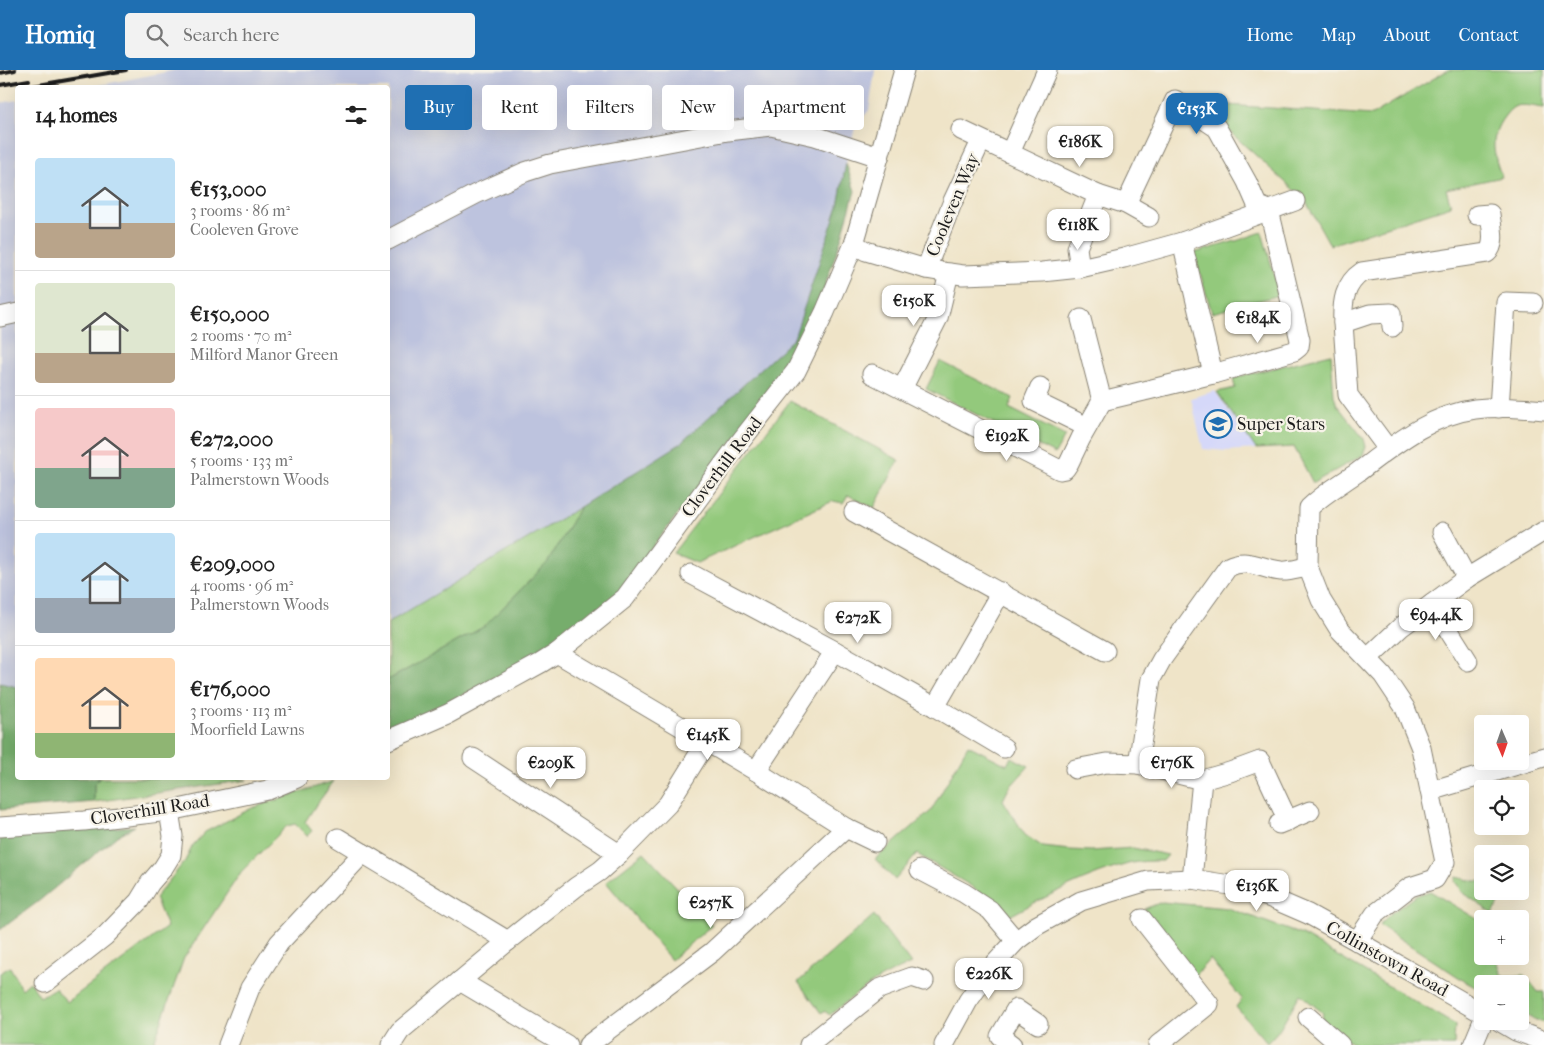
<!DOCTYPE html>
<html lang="en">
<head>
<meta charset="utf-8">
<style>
  :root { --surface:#fff; --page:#f2f2f2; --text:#222; --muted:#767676; --line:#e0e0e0; --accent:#1f6fb2 }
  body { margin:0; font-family:"IM FELL French Canon",serif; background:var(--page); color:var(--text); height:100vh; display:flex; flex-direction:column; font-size:19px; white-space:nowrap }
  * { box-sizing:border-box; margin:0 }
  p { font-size:16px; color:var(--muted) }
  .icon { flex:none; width:28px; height:28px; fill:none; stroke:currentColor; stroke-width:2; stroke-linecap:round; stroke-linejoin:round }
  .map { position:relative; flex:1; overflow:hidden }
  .drawer { position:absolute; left:15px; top:15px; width:375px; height:695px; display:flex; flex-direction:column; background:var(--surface); border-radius:5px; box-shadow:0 5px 20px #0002 }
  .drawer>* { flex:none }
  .banner { position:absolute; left:405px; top:15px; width:475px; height:45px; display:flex; gap:10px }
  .needle { width:32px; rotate:178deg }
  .controls { position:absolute; left:1474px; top:645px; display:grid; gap:10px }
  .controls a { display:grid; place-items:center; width:55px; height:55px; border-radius:5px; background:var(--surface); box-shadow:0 5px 20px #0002; font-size:25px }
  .price { position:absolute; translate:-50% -42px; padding:0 11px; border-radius:10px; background:#fff; color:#222; font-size:16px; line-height:32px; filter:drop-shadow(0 1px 2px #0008) }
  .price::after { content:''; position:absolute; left:50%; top:30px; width:15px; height:11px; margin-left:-8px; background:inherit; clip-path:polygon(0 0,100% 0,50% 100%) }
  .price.on { background:var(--accent); color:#fff }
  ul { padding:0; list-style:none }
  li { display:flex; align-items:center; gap:15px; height:125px; padding:0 20px }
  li+li { border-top:1px solid var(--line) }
  li span { display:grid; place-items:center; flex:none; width:140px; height:100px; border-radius:5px; color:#555 }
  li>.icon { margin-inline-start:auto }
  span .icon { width:60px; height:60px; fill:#fffc; stroke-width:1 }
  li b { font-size:21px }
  h2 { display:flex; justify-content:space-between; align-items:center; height:60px; padding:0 20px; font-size:21px }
  .tag { padding:0 18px; border-radius:5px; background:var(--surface); box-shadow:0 5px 20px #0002; font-size:18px; line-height:45px }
  .tag.on { background:var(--accent); color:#fff }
  header { display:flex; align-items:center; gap:30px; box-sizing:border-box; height:70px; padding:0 25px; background:var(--accent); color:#fff }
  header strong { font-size:24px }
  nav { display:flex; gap:28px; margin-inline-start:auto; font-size:18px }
  .search { width:350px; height:45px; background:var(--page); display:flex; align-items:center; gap:12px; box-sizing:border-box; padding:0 18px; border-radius:5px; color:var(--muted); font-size:19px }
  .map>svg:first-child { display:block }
  .built { fill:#d5d8f9 }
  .industrial { fill:#bdc3de }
  .green { fill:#93c97c; stroke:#58724c }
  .forest { fill:#76ad6c; stroke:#496444 }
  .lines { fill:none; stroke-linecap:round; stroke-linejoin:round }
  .minor-casing { stroke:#868072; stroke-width:21 }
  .minor { stroke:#fff; stroke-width:19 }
  .rail { stroke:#1c1c1c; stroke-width:4 }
  .labels { text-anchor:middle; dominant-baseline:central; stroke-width:4.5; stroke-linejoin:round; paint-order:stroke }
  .street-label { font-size:18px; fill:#1c1c1c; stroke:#f7f3e8 }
  .poi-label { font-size:18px; fill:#1c1c1c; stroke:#f7f3e8; text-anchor:start }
</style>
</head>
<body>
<header>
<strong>Homiq</strong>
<div class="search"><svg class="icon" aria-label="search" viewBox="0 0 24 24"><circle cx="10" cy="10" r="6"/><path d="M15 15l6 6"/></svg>Search here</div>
<nav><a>Home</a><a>Map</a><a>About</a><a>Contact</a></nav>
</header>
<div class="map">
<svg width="1544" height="975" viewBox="0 0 1544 975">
  <rect width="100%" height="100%" fill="#f7f3e8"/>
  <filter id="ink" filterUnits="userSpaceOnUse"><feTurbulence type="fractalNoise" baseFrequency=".02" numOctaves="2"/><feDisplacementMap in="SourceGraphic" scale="10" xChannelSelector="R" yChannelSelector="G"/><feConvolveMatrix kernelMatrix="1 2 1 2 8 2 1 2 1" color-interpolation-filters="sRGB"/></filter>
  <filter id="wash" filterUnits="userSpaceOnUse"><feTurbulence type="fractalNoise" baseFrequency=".0096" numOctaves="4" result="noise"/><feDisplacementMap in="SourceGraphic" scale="20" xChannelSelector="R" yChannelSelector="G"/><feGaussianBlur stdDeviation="1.12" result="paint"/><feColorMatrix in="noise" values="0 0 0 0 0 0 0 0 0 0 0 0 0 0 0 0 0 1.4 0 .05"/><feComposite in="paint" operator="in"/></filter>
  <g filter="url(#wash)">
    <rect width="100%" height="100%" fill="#efe4c8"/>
    <polygon class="built" points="1215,321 1256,379 1226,381 1203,379 1191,328"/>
    <g class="industrial">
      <polygon points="176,0 875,0 869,40 855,58 846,93 838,136 794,268 680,374 543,460 388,553 388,18 85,18"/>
      <polygon points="17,30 17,617 0,613 0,33"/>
    </g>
    <g class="green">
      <path d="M1448,0H1544V38C1535,37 1525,34 1516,36C1511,38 1507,43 1504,47C1489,67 1493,85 1502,107L1446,119L1451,136L1330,175L1305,130L1198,33L1372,45Z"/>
      <polygon points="1262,162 1280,225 1212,243 1194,183 1239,170"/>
      <polygon points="1331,284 1334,326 1337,335 1364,369 1366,377 1363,385 1313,413 1294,377 1256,379 1217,322 1235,318 1233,308"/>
      <polygon points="940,291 1013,328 1009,338 1065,366 1055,384 926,319"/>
      <polygon points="790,331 899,390 874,438 848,425 843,433 833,431 697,493 673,483"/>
      <polygon points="580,437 548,492 485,556 388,610 388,553"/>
      <path d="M968,675L1007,695L1011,687L1029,696L1009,718L1003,730L1025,765L1043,777L1070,780L1091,781L1133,778L1168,785L1163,791C1152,791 1139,791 1128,794C1089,805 1044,827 1008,847L971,816L917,784L895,810L875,789L931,741Z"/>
      <polygon points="100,708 236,708 247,710 94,732 94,714"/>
      <polygon points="334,711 314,738 305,752 312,761 307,766 295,754 287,756 241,802 184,888 153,975 0,975 0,903 10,897 22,919 30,912 40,927 55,918 67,932 167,857 155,828 185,791 193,775 205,762 252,738"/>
      <polygon points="644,782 712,855 671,890 606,812"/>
      <polygon points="1456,807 1474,811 1482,811 1482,821 1504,821 1493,844 1465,824 1455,812"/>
      <polygon points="1430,821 1482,852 1482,886 1496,886 1502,906 1525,905 1538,922 1544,922 1544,953 1535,950 1520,942 1520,914 1482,914 1482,921 1466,912 1379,855 1390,844 1415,826"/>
      <polygon points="1162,832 1228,838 1302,865 1455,955 1454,975 1356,975 1320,957 1323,943 1300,924 1280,959 1267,973 1236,937 1242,929 1210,889 1194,906 1144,839"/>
      <path d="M874,845L911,894C876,908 858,922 830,945L824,941L821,943L798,912Z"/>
    </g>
    <g class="forest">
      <polygon points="846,93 855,121 842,166 818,236 786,301 618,523 550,576 449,633 388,659 388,610 485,556 548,492 580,437 680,374 794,268 838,136"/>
      <polygon points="0,613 17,617 18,708 100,708 94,714 94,732 0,740"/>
      <polygon points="135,756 117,766 39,831 0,860 0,766"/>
    </g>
  </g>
  <g filter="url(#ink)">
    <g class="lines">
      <defs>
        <g id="minor">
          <polyline points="961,60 1098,125 1077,178 1080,198"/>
          <polyline points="1010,83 1047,0"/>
          <polyline points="1098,125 1126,134 1149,147"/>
          <polyline points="1126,134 1175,30 1217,58 1247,112 1257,135 1269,140 1300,270 1299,277 1294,281 1213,304 1182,172"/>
          <polyline points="388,170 476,124 525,102 550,94 728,61 771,56 815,66 879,87"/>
          <polyline points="854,174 866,181 926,199 949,203 963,205 1042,202 1080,198 1124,188 1182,172 1295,131"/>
          <polyline points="926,199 953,131 981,71"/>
          <polyline points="0,247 18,243"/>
          <polyline points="1081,249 1102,331 1144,321"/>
          <path d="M1343,253C1342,233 1344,214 1362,202L1487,183C1497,174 1491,155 1490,144L1477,145"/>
          <polyline points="872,304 1060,400 1065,399 1069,393 1081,368 1102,331"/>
          <polyline points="1040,317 1034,331 1087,357"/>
          <polyline points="902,319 938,248 949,203"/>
          <polyline points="1148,320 1213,304"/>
          <polyline points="1499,338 1506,232 1533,233"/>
          <polyline points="1388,379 1348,325 1343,253 1370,244 1391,243 1392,257"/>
          <polyline points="854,442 1105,581"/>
          <polyline points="1442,462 1467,508"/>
          <polyline points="691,504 835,581 935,637 1004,678"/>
          <polyline points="1432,534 1468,591"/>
          <polyline points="557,583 756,701 846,758 875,772"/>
          <polyline points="1368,588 1401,557 1467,508 1544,461"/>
          <polyline points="935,637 1001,522"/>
          <polyline points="388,670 448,644 541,593 557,583 625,528 740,372 796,301 825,242 854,174 904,0"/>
          <polyline points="473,688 619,784"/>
          <path d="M1138,694L1151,609L1162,589L1228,497C1248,487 1261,499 1281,501C1289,502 1300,498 1308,497"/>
          <polyline points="1075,699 1107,693 1138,694 1202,710 1230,702 1260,691 1288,751"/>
          <polyline points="756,701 835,581"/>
          <polyline points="1430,721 1544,687"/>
          <polyline points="1279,754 1310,741"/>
          <polyline points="0,757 84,751 169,741 268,720 297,708"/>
          <polyline points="338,768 508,871"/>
          <polyline points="920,800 964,823 990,840 1016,871"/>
          <polyline points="1192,809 1202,710"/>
          <polyline points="1142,849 1209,934 1158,975"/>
          <path d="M1357,871L1375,844L1410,817L1435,809L1445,792L1421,678L1405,638L1383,605L1339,559L1321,530L1308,497L1309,438C1324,423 1341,414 1358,402C1394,375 1430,345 1475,339C1498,336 1521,338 1544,340"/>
          <polyline points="460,911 567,975"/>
          <polyline points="45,913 105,866 139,831 150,813 163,798 171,785 173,766 169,741"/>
          <polyline points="1308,947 1340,975"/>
          <polyline points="1499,951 1516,961 1544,971"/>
          <polyline points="228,975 250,918 279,873 363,783"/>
          <polyline points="391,975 400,961 508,871 576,817 600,801 619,784 668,734 707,671"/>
          <polyline points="588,975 712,882 846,758"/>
          <polyline points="809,975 879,919 912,907 924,911"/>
          <polyline points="944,975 968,931 991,898 1016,871 1036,856 1081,831 1148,811 1192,809 1236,816 1271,828 1308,844 1357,871 1482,943"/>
          <polyline points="1012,975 1000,966 1016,939 1038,954"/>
          <polyline points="1473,975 1483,951"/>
        </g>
      </defs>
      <use href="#minor" class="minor-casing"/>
      <use href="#minor" class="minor"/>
      <g class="rail">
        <polyline points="0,3 15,0"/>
        <polyline points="0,15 29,10"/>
        <polyline points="21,18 126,0"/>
      </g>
    </g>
  </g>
  <defs>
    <symbol id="school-ring" viewBox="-11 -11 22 22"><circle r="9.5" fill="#f7f3e8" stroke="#1f6fb2" stroke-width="1.5"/><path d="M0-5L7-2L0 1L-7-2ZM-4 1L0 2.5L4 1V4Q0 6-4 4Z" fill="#1f6fb2"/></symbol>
  </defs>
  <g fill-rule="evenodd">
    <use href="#school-ring" x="1202" y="338" width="32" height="32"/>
  </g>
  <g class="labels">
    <g class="street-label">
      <text transform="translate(953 135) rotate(-67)">Cooleven Way</text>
      <text transform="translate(722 397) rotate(-53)">Cloverhill Road</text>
      <text transform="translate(150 740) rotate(-9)">Cloverhill Road</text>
      <text transform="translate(1387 889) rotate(29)">Collinstown Road</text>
    </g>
    <g class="poi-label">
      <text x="1237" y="354">Super Stars</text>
    </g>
  </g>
</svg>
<div class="controls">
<a><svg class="needle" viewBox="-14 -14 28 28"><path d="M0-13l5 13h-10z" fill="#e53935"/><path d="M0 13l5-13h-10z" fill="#767676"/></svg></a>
<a><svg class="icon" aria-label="locate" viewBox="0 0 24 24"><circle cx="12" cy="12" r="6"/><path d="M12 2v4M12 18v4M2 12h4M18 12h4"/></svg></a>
<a><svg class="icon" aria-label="layers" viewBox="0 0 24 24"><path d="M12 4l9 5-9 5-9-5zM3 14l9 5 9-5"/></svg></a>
<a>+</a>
<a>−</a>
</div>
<b class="price on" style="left:1197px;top:65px">€153K</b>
<b class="price" style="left:1080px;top:98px">€186K</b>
<b class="price" style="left:1078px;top:181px">€118K</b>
<b class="price" style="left:914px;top:257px">€150K</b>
<b class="price" style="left:1258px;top:274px">€184K</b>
<b class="price" style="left:1007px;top:392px">€192K</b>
<b class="price" style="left:1436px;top:571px">€94.4K</b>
<b class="price" style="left:858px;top:574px">€272K</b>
<b class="price" style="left:708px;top:691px">€145K</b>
<b class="price" style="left:551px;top:719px">€209K</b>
<b class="price" style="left:1172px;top:719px">€176K</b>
<b class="price" style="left:1257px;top:842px">€136K</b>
<b class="price" style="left:711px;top:859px">€257K</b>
<b class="price" style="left:989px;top:930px">€226K</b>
<div class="banner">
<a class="tag on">Buy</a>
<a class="tag">Rent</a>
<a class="tag">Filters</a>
<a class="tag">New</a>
<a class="tag">Apartment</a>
</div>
<section class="drawer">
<h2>14 homes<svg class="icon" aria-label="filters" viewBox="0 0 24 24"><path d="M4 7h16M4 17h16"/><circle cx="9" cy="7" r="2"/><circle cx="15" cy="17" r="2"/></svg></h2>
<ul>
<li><span style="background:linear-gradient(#bfe0f5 65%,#b9a48a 0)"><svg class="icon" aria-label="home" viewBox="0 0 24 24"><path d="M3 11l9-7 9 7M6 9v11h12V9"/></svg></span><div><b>€153,000</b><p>3 rooms · 86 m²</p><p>Cooleven Grove</p></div></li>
<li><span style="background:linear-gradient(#dfe7d0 70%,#b9a48a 0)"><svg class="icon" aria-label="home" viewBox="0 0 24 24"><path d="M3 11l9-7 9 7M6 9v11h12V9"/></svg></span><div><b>€150,000</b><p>2 rooms · 70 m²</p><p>Milford Manor Green</p></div></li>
<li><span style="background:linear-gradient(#f6c9c9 60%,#7fa58c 0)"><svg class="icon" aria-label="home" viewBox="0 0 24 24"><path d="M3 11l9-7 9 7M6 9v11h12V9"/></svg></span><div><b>€272,000</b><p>5 rooms · 133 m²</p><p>Palmerstown Woods</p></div></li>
<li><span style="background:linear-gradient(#bfe0f5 65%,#9aa5b1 0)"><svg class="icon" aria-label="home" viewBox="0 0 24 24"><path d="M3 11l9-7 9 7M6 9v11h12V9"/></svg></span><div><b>€209,000</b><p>4 rooms · 96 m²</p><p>Palmerstown Woods</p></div></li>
<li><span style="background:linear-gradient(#ffd9b3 75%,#8fb573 0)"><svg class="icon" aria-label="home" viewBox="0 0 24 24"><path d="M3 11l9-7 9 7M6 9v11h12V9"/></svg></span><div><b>€176,000</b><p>3 rooms · 113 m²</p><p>Moorfield Lawns</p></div></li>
</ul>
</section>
</div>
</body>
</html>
